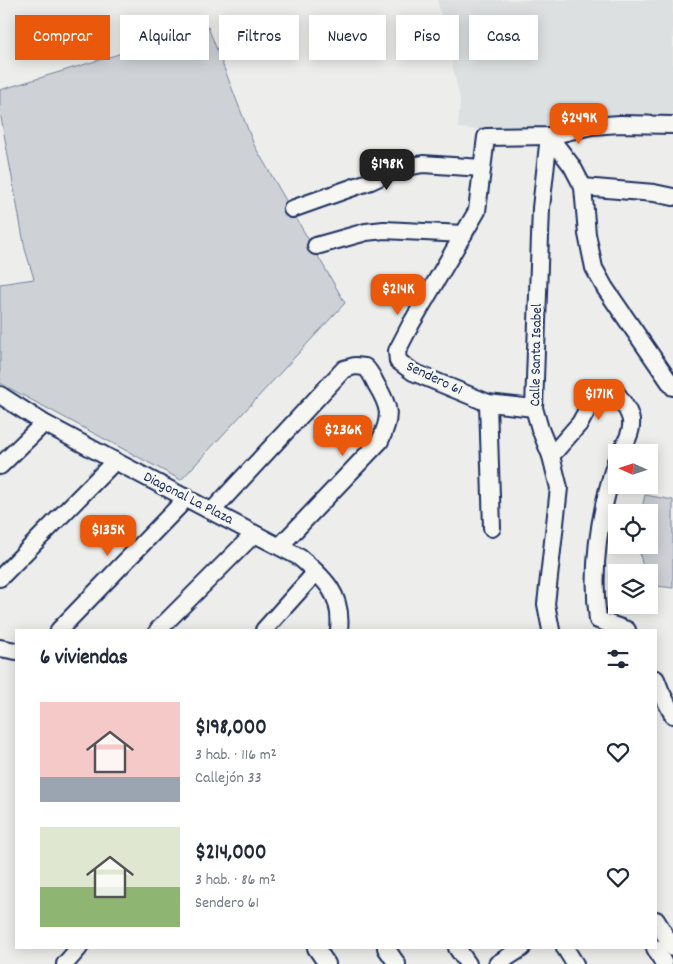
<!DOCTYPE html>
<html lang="es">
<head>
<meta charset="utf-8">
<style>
  :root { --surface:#fff; --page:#f2f2f3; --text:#1f2937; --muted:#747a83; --accent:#ea580c }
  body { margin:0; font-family:Dekko,sans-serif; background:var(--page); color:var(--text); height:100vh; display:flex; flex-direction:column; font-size:19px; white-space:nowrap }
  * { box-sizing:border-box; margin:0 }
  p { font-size:16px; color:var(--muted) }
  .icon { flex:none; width:28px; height:28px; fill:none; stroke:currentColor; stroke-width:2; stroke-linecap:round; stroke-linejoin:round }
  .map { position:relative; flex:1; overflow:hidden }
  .side { position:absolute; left:15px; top:629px; width:642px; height:320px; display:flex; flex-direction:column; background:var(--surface); border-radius:0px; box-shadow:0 2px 12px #0003 }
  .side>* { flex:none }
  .guide { position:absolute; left:15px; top:15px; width:644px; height:45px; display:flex; gap:10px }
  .needle { width:32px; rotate:273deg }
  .buttons { position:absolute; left:608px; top:444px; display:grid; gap:10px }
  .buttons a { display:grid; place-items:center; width:50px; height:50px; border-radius:0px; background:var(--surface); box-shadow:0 2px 12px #0003; font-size:25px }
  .price { position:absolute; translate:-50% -42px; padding:0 11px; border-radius:10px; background:var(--accent); color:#fff; font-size:16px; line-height:32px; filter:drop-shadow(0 1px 2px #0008) }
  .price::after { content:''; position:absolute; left:50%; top:30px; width:15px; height:11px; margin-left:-8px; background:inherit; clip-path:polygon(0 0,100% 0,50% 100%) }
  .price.current { background:#222; color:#fff }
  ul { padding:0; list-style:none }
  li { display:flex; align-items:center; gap:15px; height:125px; padding:0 25px }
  li span { display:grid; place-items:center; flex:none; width:140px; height:100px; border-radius:0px; color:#555 }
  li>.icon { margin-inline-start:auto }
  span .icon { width:60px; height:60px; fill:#fffc; stroke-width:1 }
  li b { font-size:21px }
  h2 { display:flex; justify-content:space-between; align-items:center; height:60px; padding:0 25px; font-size:21px }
  .tag { padding:0 18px; border-radius:0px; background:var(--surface); box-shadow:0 2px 12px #0003; font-size:18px; line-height:45px }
  .tag.current { background:var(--accent); color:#fff }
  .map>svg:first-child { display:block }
  .built { fill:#dde0e1 }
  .green { fill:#ced2d7; stroke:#74809a }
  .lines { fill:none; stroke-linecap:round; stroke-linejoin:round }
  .minor-casing { stroke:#1b2f5e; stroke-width:20 }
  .minor { stroke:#f6f6f2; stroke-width:16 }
  .labels { text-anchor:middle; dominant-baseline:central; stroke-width:5; stroke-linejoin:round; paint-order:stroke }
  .street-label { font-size:15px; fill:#1b2f5e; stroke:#f6f6f2 }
</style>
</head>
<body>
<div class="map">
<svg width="673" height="964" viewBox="0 0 673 964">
  <rect width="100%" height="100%" fill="#edeeec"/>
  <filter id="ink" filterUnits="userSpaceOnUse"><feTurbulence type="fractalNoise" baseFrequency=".02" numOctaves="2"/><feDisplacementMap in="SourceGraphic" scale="10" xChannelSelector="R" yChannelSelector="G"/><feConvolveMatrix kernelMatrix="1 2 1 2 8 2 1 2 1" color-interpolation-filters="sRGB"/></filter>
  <g filter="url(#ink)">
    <polygon class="built" points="437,0 673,0 673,122 526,134 458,128 460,99"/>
    <g class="green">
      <polygon points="208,27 254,145 345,303 181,480 0,383 0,284 34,279 25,249 0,112 0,90"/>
      <polygon points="645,495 673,500 673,588 649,585 649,572 644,572 638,545 649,545 649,512 641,512"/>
    </g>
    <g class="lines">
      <defs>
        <g id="minor">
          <polyline points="549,136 541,208 534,408 540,429 551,456 559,488 546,604 551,630"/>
          <polyline points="549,136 572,166 583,187 587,234 594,268 605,288 673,387"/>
          <polyline points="583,187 654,193 673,197"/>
          <polyline points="292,209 371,181 397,169 423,164 482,168"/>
          <polyline points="316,246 366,232 384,230 464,234"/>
          <path d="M0,395L42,422L115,461L299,557C324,578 343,594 339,630"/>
          <polyline points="488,403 492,528"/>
          <polyline points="534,408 488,403 413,372 398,361 397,351 411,324 477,211 486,137 549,136 592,126 620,124 673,125"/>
          <path d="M551,456L580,423L592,401L601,392L607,389L615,391C633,416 638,425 620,452"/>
          <path d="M616,461C600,511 591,567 598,620L627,630"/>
          <polyline points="0,466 39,428 42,422"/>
          <path d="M212,511L344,369L355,366L365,367C370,371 373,378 376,384C390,407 392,416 380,441L280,546"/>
          <polyline points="0,578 115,461"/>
          <polyline points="59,630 180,505 186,497"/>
          <polyline points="158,630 254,534"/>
          <polyline points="264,630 316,572"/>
          <polyline points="0,648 16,651"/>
          <polyline points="656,679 661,692 673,715"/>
          <polyline points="656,920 673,948"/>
          <polyline points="316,948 327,964"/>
          <polyline points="386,948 397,964"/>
          <polyline points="457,948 468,964"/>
          <polyline points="565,948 575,964"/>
          <polyline points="655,948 664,964"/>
          <polyline points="65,964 79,948"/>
          <polyline points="497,964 522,948"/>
        </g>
      </defs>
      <use href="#minor" class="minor-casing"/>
      <use href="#minor" class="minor"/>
    </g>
  </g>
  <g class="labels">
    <g class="street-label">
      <text transform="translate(537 355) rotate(-89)">Calle Santa Isabel</text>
      <text transform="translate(434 379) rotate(25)">Sendero 61</text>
      <text transform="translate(188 499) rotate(27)">Diagonal La Plaza</text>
    </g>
  </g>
</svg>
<div class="buttons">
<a><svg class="needle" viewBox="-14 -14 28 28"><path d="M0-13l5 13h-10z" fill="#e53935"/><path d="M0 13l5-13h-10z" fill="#747a83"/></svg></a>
<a><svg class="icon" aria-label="locate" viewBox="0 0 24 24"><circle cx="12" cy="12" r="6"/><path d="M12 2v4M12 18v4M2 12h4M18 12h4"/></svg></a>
<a><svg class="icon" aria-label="layers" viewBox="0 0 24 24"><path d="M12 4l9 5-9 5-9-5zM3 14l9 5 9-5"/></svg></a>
</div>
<b class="price" style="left:579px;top:145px">$249K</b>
<b class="price current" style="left:387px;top:191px">$198K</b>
<b class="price" style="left:398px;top:316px">$214K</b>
<b class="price" style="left:599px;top:421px">$171K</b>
<b class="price" style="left:343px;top:457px">$236K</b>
<b class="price" style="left:108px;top:557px">$135K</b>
<div class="guide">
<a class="tag current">Comprar</a>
<a class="tag">Alquilar</a>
<a class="tag">Filtros</a>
<a class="tag">Nuevo</a>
<a class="tag">Piso</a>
<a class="tag">Casa</a>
</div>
<section class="side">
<h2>6 viviendas<svg class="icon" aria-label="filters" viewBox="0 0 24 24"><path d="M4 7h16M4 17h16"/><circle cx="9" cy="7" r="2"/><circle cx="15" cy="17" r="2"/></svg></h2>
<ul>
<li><span style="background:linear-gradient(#f6c9c9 75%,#9aa5b1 0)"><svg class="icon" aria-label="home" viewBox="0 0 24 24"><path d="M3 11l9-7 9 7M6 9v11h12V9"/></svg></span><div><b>$198,000</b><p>3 hab. · 116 m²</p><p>Callejón 33</p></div><svg class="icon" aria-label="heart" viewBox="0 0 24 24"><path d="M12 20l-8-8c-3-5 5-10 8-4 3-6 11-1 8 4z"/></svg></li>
<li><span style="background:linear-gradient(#dfe7d0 60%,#8fb573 0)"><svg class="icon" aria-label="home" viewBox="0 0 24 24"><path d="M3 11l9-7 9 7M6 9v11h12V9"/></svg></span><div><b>$214,000</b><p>3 hab. · 86 m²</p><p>Sendero 61</p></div><svg class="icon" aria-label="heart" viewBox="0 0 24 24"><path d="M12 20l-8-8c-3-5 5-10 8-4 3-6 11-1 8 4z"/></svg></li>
</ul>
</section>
</div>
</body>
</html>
